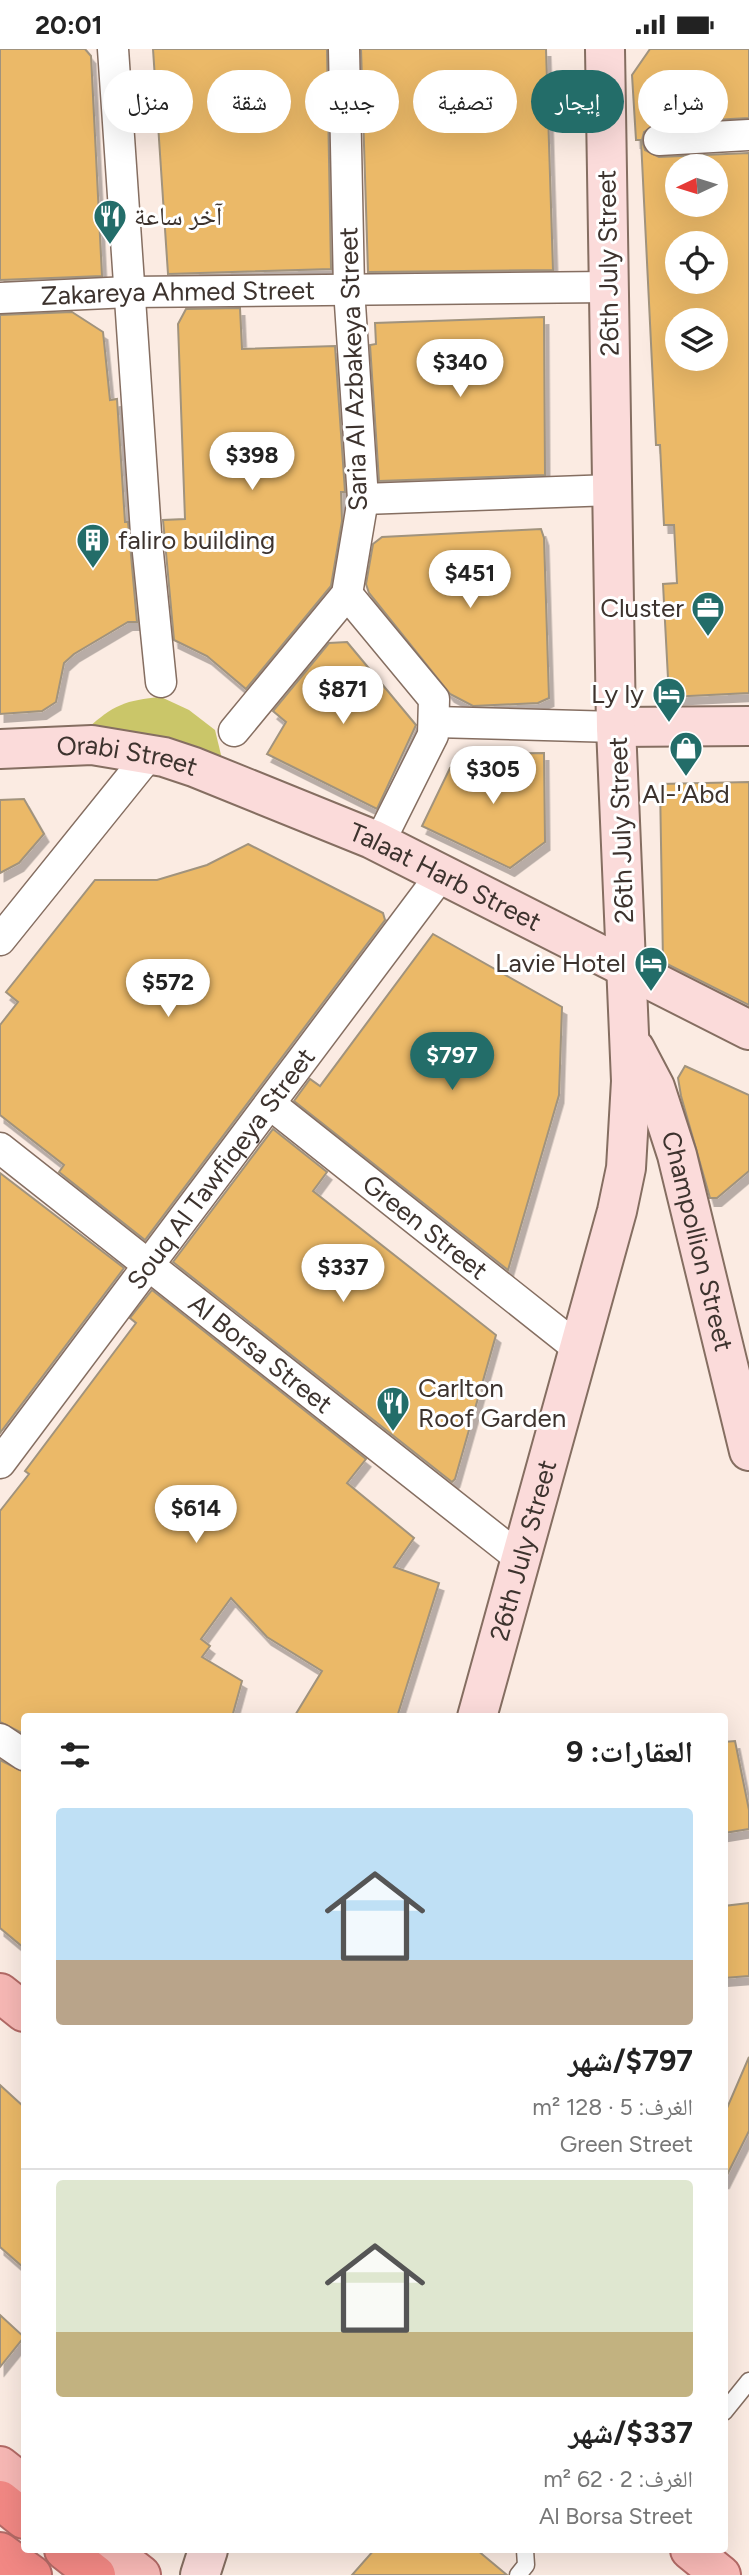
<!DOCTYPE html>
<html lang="ar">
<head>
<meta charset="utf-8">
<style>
  :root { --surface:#fff; --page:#f2f2f2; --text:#222; --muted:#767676; --line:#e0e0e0; --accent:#236d69 }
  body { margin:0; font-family:Figtree,"Noto Naskh Arabic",sans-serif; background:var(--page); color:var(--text); direction:rtl; height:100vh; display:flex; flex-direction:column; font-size:26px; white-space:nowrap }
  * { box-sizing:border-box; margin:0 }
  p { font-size:23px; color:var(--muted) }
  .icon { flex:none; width:38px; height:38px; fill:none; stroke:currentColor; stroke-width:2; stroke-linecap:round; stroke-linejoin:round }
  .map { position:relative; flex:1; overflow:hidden; direction:ltr }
  .drawer { position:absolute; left:21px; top:1664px; width:707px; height:840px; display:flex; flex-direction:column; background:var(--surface); border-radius:7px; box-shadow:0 7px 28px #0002; direction:rtl }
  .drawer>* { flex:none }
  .hud { position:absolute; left:21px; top:21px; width:707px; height:63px; direction:rtl; display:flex; gap:14px }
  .needle { width:46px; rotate:266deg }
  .tools { position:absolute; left:665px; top:105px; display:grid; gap:14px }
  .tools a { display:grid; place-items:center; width:63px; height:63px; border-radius:50%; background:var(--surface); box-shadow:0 7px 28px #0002; font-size:35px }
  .price { position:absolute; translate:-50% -60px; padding:0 16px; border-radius:24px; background:#fff; color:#222; font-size:23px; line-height:46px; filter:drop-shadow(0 2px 4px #0008) }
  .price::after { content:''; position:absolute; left:50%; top:42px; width:21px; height:16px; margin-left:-10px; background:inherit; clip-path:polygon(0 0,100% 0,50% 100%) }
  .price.on { background:var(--accent); color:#fff }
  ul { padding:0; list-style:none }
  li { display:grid; align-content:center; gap:14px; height:371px; padding:0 35px }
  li+li { border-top:2px solid var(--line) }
  li span { display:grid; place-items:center; height:217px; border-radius:7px; color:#555 }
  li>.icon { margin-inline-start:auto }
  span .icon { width:126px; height:126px; fill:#fffc; stroke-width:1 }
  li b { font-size:30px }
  h2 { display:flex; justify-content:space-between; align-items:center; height:84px; padding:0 35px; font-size:30px }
  .chip { padding:0 24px; border-radius:32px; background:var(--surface); box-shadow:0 7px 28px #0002; font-size:24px; line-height:63px }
  .chip.on { background:var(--accent); color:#fff }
  .status { display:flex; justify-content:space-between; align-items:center; height:49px; padding:0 35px; background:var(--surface); direction:ltr }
  .status svg { height:19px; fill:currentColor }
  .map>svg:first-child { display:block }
  .green { fill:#cac669 }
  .building { fill:#ebb967; stroke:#a1937d; stroke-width:2; fill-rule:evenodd; filter:url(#shadow) }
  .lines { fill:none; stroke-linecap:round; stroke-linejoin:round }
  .lane-casing { stroke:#856e61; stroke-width:19 }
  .street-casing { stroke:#856e61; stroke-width:33 }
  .secondary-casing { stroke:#856e61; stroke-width:42 }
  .primary-casing { stroke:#b36a66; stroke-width:42 }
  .highway-casing { stroke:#b36a66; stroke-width:42 }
  .lane { stroke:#fff; stroke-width:16 }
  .street { stroke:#fff; stroke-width:30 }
  .secondary { stroke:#fbdbda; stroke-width:38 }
  .primary { stroke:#f7b8b5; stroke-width:38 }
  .highway { stroke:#f28884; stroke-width:38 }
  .labels { text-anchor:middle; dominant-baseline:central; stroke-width:6; stroke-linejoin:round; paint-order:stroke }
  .poi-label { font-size:26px; fill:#3d332e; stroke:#fff; text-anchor:start }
  .street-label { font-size:26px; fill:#3d332e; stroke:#fff }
</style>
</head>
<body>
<div class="status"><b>20:01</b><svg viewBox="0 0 49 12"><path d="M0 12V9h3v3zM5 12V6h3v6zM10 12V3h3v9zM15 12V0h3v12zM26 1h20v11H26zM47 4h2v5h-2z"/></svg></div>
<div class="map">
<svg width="749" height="2526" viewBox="0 0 749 2526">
  <defs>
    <filter id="shadow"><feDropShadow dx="4.5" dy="8" stdDeviation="0" flood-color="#0004"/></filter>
  </defs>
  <rect width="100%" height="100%" fill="#fbebe2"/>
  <path class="green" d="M161,648L189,661L215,681L222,710L87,680C113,656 126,651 161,648Z"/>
  <g class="building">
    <polygon points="0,0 85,0 91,7 102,227 0,231"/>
    <polygon points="153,0 327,0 331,220 168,225"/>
    <polygon points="361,0 546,0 553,221 368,223"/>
    <path d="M650,0H749V69L657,74L644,83L642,91L645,101L659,108L749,104V644L669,648L663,535L677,534L674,476H664L660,396H656L641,91H636L632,26ZM677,117H716V156H677ZM677,194H716V233H677ZM677,271H716V310H677Z"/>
    <polygon points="240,259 242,300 335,297 345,443 341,443 342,472 331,537 246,640 207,607 174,591 163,471 185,470 178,275 186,260"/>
    <polygon points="72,263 103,283 110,351 117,350 125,473 128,473 137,573 128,573 74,605 64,614 56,653 42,662 0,665 0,266"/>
    <polygon points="544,268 545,426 379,432 370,296 376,295 375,274"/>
    <polygon points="541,480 544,489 549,649 538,654 473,657 450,645 369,544 366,535 373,495 382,488"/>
    <polygon points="347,593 416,676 377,760 267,705 286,673 273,662 329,594"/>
    <polygon points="544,704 545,793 510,819 422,777 450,719 475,705"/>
    <polygon points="749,733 749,956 663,913 660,735"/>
    <polygon points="24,750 44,785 19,814 0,824 0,751"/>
    <polygon points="248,795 383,864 385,871 145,1191 59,1123 64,1116 0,1066 0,976 18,953 6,943 95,831 157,831 207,816"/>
    <polygon points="433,885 562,958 559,1046 508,1221 294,1052 310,1030 320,1037"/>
    <polygon points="685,1017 749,1046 749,1122 717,1149 710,1149 681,1047 678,1029"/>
    <polygon points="273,1080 327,1123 313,1142 496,1286 455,1430 452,1433 173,1213"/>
    <polygon points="0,1124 124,1219 0,1384"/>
    <polygon points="152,1241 366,1410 347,1434 414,1489 394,1518 439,1534 397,1668 294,1668 322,1622 267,1588 231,1549 201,1590 210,1597 202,1608 242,1632 232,1668 24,1668 24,1685 0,1673 0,1462 29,1425 25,1422 136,1274 130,1269"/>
    <polygon points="735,1692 749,1761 749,1780 724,1784 724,1693"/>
    <polygon points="0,1711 24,1723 24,1899 0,1879"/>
    <polygon points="749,1854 749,1927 724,1929 724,1857"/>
    <polygon points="749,2008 749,2082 724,2132 724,2066"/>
    <polygon points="0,2036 24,2058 24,2219 0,2198"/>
    <polygon points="0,2266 24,2288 0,2318"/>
    <polygon points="374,2501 477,2501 507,2526 352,2526"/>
  </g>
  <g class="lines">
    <defs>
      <g id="lane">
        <polyline points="724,2363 749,2332"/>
        <polyline points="518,2526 526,2516 525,2501"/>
      </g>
      <g id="street">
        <polyline points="113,0 146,484 161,633"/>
        <polyline points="659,91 749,86"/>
        <path id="s1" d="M0,249L129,243L609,238"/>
        <polyline points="363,450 612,441"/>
        <polyline points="347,545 434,650 433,686 379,794"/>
        <polyline points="435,673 616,678"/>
        <polyline points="234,682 347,545 363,450 349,240 344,0"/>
        <polyline points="0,891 149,706"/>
        <path id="s2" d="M270,1055L579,1300"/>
        <path id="s3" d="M0,1099L521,1510"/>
        <path id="s4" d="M0,1414L441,826"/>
        <polyline points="0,1690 24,1706"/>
      </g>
      <g id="secondary">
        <polyline points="616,678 749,677"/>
        <path id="s5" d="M0,700L92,696L164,708L194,718L372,790L749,981"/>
        <path id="s6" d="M635,1000L655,1038L677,1106L749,1402"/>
        <path id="s7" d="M477,1668L617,1162L626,1119L631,1032L616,678L605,0"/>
        <polyline points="200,2526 208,2501"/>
      </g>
      <g id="primary">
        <polyline points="0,1944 24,1963"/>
        <polyline points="0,2417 24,2436"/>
        <polyline points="109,2501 141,2526"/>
        <polyline points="690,2501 721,2526"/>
      </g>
      <g id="highway">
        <polyline points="0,2451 24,2470"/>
        <polyline points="64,2501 96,2526"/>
        <polyline points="0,2503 32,2526"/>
      </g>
    </defs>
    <use href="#lane" class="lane-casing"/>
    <use href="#street" class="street-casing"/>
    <use href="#secondary" class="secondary-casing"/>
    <use href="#primary" class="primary-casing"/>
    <use href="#highway" class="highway-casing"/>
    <use href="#lane" class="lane"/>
    <use href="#street" class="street"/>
    <use href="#secondary" class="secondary"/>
    <use href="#primary" class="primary"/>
    <use href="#highway" class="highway"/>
  </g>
  <defs>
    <symbol id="restaurant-pin" viewBox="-11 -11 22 30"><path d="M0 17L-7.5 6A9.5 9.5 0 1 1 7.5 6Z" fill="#236d69" stroke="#fff"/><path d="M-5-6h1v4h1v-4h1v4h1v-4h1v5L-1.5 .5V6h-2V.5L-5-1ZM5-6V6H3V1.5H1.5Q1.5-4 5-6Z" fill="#fff"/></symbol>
    <symbol id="building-pin" viewBox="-11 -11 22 30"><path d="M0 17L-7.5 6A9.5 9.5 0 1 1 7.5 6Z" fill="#236d69" stroke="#fff"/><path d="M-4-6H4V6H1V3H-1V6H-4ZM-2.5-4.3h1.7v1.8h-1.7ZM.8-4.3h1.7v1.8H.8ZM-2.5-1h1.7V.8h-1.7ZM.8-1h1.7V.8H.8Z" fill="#fff"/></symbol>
    <symbol id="office-pin" viewBox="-11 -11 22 30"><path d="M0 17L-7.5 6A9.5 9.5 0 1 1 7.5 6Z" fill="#236d69" stroke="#fff"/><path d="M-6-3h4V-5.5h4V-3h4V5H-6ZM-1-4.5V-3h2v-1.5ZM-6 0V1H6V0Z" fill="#fff"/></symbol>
    <symbol id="hotel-pin" viewBox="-11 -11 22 30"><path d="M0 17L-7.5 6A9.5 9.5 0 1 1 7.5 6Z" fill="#236d69" stroke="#fff"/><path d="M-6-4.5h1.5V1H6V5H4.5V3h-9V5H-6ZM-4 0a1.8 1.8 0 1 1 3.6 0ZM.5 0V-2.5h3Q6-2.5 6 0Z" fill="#fff"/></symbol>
    <symbol id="shop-pin" viewBox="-11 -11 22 30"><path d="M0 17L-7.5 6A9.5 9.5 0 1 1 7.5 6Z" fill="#236d69" stroke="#fff"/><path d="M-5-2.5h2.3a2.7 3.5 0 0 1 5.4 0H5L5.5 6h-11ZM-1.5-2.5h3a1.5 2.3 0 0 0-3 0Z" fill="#fff"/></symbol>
  </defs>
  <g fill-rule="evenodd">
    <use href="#restaurant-pin" x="91" y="148" width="38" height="52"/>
    <use href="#building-pin" x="74" y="472" width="38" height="52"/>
    <use href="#office-pin" x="689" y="540" width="38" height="52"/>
    <use href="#hotel-pin" x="650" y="626" width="38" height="52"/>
    <use href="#shop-pin" x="667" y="680" width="38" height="52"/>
    <use href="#hotel-pin" x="632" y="895" width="38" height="52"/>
    <use href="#restaurant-pin" x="374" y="1335" width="38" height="52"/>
  </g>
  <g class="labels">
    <g class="poi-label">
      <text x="134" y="167">آخر ساعة</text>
      <text x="118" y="491">faliro building</text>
      <text x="684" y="559" text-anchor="end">Cluster</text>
      <text x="644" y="645" text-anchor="end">Ly ly</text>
      <text x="686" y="745" text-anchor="middle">Al-'Abd</text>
      <text x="626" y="914" text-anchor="end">Lavie Hotel</text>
      <text x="418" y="1339">Carlton<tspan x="418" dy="30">Roof Garden</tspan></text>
    </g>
    <g class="street-label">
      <text transform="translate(608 214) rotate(-91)">26th July Street</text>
      <text stroke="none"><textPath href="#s1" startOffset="178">Zakareya Ahmed Street</textPath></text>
      <text transform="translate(353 320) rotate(-92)">Saria Al Azbakeya Street</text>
      <text stroke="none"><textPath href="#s5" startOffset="128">Orabi Street</textPath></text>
      <text transform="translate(621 781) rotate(-92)">26th July Street</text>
      <text stroke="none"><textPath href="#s5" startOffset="471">Talaat Harb Street</textPath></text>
      <text stroke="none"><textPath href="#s4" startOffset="368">Souq Al Tawfiqeya Street</textPath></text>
      <text stroke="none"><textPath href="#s2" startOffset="198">Green Street</textPath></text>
      <text stroke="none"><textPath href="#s6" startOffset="203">Champollion Street</textPath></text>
      <text stroke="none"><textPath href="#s3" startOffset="332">Al Borsa Street</textPath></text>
      <text stroke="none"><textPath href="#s7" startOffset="173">26th July Street</textPath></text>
    </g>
  </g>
</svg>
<div class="tools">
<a><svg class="needle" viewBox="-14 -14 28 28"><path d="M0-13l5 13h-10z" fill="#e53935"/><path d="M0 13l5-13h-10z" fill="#767676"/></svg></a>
<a><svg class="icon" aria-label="locate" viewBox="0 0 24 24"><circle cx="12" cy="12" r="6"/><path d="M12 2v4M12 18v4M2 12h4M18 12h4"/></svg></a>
<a><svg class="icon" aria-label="layers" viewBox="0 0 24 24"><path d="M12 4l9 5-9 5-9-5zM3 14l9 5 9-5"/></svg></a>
</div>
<b class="price" style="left:460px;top:350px">$340</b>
<b class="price" style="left:252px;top:443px">$398</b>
<b class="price" style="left:470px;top:561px">$451</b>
<b class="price" style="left:343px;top:677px">$871</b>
<b class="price" style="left:493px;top:757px">$305</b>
<b class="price" style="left:168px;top:970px">$572</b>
<b class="price on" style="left:452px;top:1043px">$797</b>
<b class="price" style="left:343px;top:1255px">$337</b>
<b class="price" style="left:196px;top:1496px">$614</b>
<div class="hud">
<a class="chip">شراء</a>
<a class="chip on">إيجار</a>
<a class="chip">تصفية</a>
<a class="chip">جديد</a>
<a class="chip">شقة</a>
<a class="chip">منزل</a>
</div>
<section class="drawer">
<h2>العقارات: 9<svg class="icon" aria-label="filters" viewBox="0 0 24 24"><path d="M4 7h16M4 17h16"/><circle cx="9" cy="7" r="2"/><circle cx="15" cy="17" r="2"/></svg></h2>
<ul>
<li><span style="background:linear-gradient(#bfe0f5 70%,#b9a48a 0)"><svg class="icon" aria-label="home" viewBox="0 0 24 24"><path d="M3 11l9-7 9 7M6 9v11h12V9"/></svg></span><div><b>$797/شهر</b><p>الغرف: 5 · 128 m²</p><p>Green Street</p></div></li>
<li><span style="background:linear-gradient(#dfe7d0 70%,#c2b280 0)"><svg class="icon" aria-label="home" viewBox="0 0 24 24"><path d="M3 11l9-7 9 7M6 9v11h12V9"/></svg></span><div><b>$337/شهر</b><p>الغرف: 2 · 62 m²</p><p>Al Borsa Street</p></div></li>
</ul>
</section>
</div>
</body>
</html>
